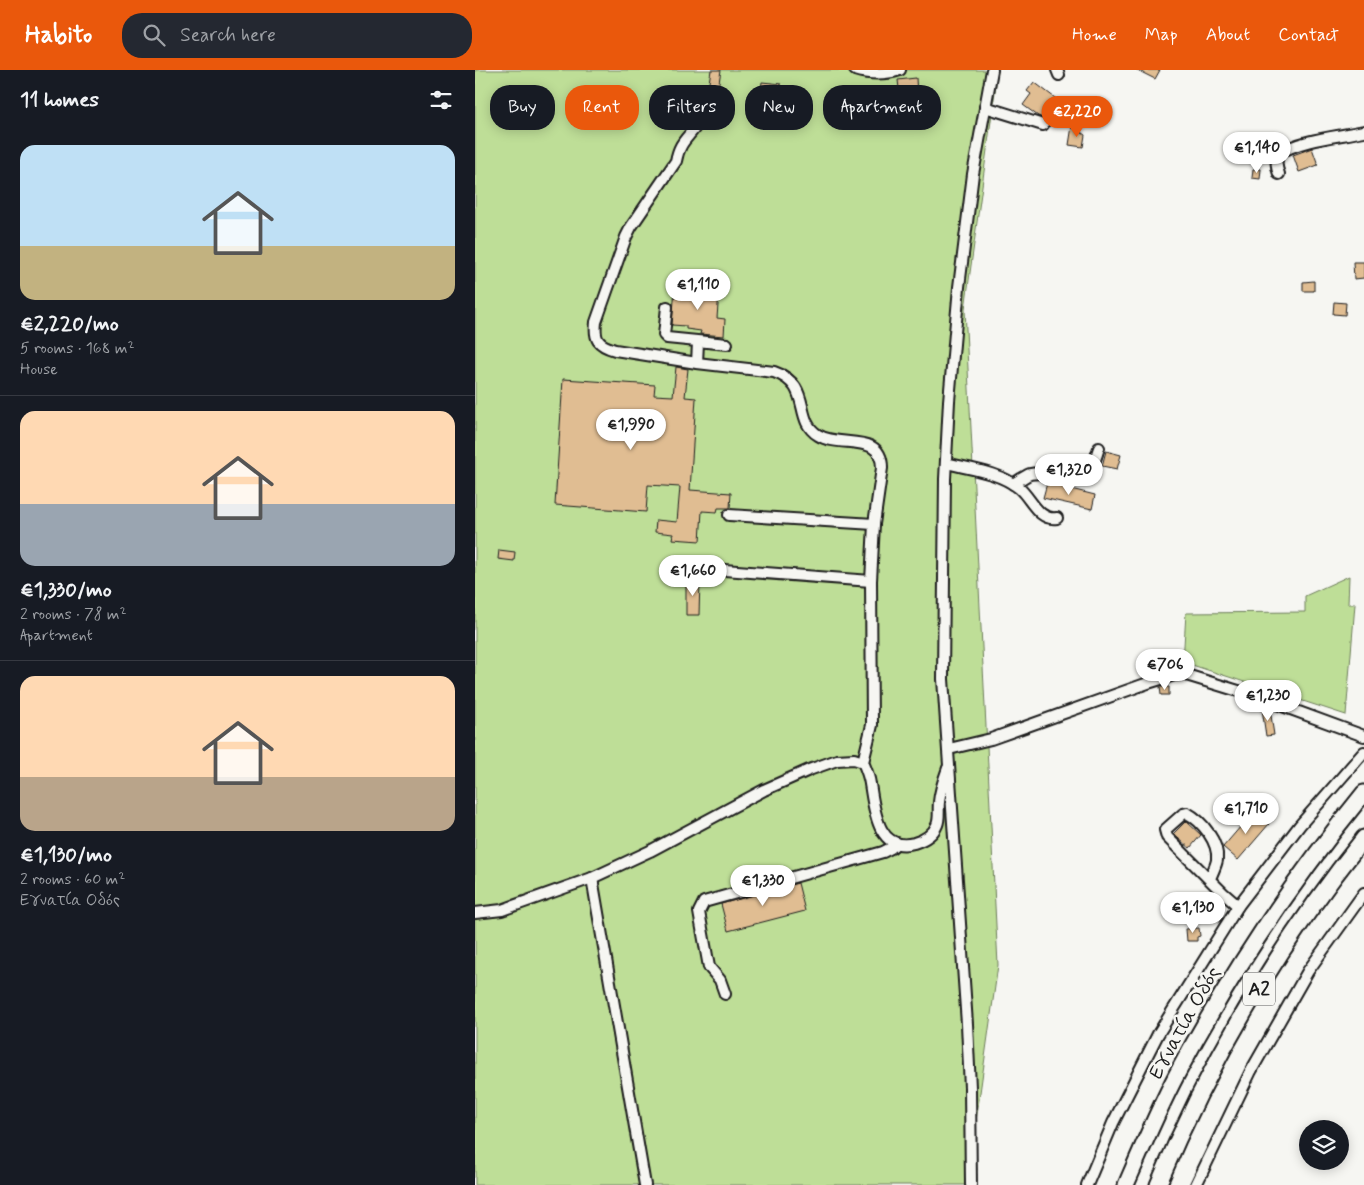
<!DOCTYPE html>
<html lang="en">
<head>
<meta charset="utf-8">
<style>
  :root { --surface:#171b24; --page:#242831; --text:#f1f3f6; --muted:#9ea1a6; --line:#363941; --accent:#ea580c }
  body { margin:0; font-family:Mynerve,sans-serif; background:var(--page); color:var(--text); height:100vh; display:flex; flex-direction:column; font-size:19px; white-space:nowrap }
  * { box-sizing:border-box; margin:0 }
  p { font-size:16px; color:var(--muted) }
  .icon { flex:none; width:28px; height:28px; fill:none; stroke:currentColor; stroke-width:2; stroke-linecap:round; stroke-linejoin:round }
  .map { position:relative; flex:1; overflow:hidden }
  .panel { display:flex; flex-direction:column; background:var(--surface); width:475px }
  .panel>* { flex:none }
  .hud { position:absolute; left:15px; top:15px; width:475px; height:45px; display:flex; gap:10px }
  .fabs { position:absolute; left:824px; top:1050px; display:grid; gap:10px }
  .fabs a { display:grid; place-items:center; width:50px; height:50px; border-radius:50%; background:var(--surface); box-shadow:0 2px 12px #0003; font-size:25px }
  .price { position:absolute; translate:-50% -42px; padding:0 11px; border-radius:18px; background:#fff; color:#222; font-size:16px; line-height:32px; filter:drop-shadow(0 1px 2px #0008) }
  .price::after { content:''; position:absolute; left:50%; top:30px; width:15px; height:11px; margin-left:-8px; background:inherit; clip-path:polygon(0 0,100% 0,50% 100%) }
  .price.on { background:var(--accent); color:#fff }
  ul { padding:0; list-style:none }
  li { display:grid; align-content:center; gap:10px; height:265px; padding:0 20px }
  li+li { border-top:1px solid var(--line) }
  li span { display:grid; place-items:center; height:155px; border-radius:15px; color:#555 }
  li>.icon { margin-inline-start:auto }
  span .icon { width:90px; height:90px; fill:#fffc; stroke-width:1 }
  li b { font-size:21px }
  h2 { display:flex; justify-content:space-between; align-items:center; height:60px; padding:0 20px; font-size:21px }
  .pill { padding:0 18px; border-radius:20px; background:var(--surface); box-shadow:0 2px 12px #0003; font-size:18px; line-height:45px }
  .pill.on { background:var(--accent); color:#fff }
  header { display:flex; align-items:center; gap:30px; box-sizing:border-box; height:70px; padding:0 25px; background:var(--accent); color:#fff }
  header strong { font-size:24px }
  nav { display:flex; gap:28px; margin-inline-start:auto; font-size:18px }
  .search { width:350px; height:45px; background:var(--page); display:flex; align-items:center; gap:12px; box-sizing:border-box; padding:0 18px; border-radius:20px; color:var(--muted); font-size:19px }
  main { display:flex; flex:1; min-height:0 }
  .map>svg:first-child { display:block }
  .green { fill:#bede97; stroke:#6d7d5a }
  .building { fill:#e0bd92; stroke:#1c1c1c }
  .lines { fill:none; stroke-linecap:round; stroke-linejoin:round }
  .minor-casing { stroke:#1c1c1c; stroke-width:14 }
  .highway-casing { stroke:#1c1c1c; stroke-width:19 }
  .minor { stroke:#f6f6f2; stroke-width:10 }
  .highway { stroke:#f6f6f2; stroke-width:15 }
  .labels { text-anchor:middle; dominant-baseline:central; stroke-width:5; stroke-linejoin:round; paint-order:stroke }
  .shield { fill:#f6f6f2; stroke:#5d5d5c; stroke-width:1 }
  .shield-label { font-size:19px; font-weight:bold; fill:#1c1c1c }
  .street-label { font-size:20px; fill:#1c1c1c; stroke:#f6f6f2 }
</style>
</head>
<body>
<header>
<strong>Habito</strong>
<div class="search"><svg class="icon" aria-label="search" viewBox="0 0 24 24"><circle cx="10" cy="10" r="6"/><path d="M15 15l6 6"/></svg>Search here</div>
<nav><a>Home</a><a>Map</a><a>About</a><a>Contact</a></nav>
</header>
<main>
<section class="panel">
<h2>11 homes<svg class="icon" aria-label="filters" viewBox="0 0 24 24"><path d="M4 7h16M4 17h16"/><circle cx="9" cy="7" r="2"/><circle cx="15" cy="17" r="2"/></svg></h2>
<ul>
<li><span style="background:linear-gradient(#bfe0f5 65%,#c2b280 0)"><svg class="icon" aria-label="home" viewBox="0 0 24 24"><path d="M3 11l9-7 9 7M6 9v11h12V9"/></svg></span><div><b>€2,220/mo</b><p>5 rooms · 168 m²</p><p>House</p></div></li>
<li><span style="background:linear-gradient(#ffd9b3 60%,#9aa5b1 0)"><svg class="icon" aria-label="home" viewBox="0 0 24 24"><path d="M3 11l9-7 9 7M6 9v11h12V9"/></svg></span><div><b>€1,330/mo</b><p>2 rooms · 78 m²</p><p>Apartment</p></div></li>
<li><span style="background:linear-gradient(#ffd9b3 65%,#b9a48a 0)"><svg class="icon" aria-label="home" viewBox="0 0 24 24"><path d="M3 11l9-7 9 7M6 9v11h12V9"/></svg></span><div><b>€1,130/mo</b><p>2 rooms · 60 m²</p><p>Εγνατία Οδός</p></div></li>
</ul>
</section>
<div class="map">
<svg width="889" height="1115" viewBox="0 0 889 1115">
  <rect width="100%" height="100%" fill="#f6f6f2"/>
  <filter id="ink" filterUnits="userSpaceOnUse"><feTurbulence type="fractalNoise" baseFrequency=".02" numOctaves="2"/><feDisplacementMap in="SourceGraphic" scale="10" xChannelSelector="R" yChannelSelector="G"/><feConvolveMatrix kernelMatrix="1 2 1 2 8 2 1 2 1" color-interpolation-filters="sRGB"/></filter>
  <g filter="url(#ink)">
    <g class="green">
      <polygon points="0,0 523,0 490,239 523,895 492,1115 0,1115"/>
      <polygon points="874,506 873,534 880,534 871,645 708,592 711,543 830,542 830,526"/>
    </g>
    <g class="building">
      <polygon points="236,0 246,0 243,19 233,19"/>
      <polygon points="662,0 685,0 680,9"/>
      <polygon points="441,8 442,26 425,27 423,10"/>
      <polygon points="287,12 306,14 305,22 286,20"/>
      <polygon points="559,12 588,34 582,43 579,41 573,50 563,46 548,35 556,24 552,21"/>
      <polygon points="597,56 610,65 608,77 594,75"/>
      <polygon points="837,78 843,95 824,102 818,85"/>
      <polygon points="778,99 786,99 785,109 777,108"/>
      <polygon points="878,192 889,192 889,208 879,209"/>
      <polygon points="839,211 839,221 828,221 828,212"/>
      <polygon points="200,218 244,222 242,248 250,249 249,266 225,264 226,261 211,259 211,256 197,255"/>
      <polygon points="859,232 871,233 870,245 858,244"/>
      <polygon points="201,297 213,299 210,327 221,328 215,420 256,423 255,438 243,438 242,442 227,441 225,471 197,469 198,464 180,462 181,450 202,452 205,417 173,415 171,442 80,435 88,309 180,315 179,325 198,326"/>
      <polygon points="631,381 646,385 642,399 627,396"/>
      <polygon points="572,413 620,425 617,439 568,428"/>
      <polygon points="24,480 40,482 39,491 23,489"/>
      <polygon points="211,510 225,510 224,545 211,545"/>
      <polygon points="685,617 694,617 694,625 686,625"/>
      <polygon points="787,639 795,639 799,665 791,666"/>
      <polygon points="779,741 794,754 763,790 748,777"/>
      <polygon points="711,751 726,765 715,778 698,764"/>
      <polygon points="323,813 330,841 253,861 246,834"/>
      <polygon points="724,858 725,866 722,867 722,871 712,871 711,859"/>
    </g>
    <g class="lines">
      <defs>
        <g id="minor">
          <path d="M380,0C396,5 409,5 425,0"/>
          <polyline points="582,0 584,5"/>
          <path d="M234,26C231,35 228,44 223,53C213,69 205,70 201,91L156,157L151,167L121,252C119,270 123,275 140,280L222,293L299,302C338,315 318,350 343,365C365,379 407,361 407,398L399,454L396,511L397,655L388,692"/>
          <polyline points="510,37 568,55"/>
          <path d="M804,104C801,96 801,92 803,84C827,69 861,67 889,61"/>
          <polyline points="192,237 189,265 192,268 252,274"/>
          <polyline points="222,293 223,272"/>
          <path d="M471,393C495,399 524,402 544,418C556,428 563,451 582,448"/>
          <path d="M538,414C543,411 550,406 555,404C575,399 601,416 617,396C620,392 622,383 624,378"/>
          <polyline points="254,445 399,454"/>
          <polyline points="223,498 396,511"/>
          <polyline points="474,679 516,669 673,613 699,605 708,604 783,627 889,666"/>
          <polyline points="117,808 170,1115"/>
          <path d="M735,809C737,803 741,796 742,790C744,772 727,751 712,743L708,744L690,760L692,767L748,823L763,836"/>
          <path d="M0,843L27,840L117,808L175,781L289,720L334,700L362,690L379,689L388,692C391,699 394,706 395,714C399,737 402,783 439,773C449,770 458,765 462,755C465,748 463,739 464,732C465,720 469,709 473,698"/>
          <polyline points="250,924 245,910 234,897 224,842 229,832 408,782 416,778 422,773"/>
          <polyline points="496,1115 495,1018 492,954 468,609 470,409 474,331 484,217 498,104 517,0"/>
          <polyline points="612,1115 638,1053 683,964 763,836 825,755 889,682"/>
          <polyline points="721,1115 776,1001 833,901 889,823"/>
        </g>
        <g id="highway">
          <path d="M651,1115C667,1078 683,1040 702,1004C755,904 818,810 889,723"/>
          <path d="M683,1115C735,991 805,873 889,768"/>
        </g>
      </defs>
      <use href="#minor" class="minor-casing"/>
      <use href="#highway" class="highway-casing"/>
      <use href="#minor" class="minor"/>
      <use href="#highway" class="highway"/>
    </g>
  </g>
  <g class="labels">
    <rect class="shield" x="768" y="902.5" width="32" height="33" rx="4"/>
    <g class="shield-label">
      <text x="784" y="919">Α2</text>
    </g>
    <g class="street-label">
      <text transform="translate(710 953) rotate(-61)">Εγνατία Οδός</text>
    </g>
  </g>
</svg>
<div class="fabs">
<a><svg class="icon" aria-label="layers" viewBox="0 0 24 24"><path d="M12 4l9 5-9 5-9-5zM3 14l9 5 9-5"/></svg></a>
</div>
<b class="price on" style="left:602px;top:68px">€2,220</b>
<b class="price" style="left:782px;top:104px">€1,140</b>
<b class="price" style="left:223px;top:241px">€1,110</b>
<b class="price" style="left:156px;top:381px">€1,990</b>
<b class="price" style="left:594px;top:426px">€1,320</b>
<b class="price" style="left:218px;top:527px">€1,660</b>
<b class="price" style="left:690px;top:621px">€706</b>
<b class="price" style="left:793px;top:652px">€1,230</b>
<b class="price" style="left:771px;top:765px">€1,710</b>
<b class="price" style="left:288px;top:837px">€1,330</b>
<b class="price" style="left:718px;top:864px">€1,130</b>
<div class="hud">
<a class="pill">Buy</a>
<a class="pill on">Rent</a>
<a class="pill">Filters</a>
<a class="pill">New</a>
<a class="pill">Apartment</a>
</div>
</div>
</main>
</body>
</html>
